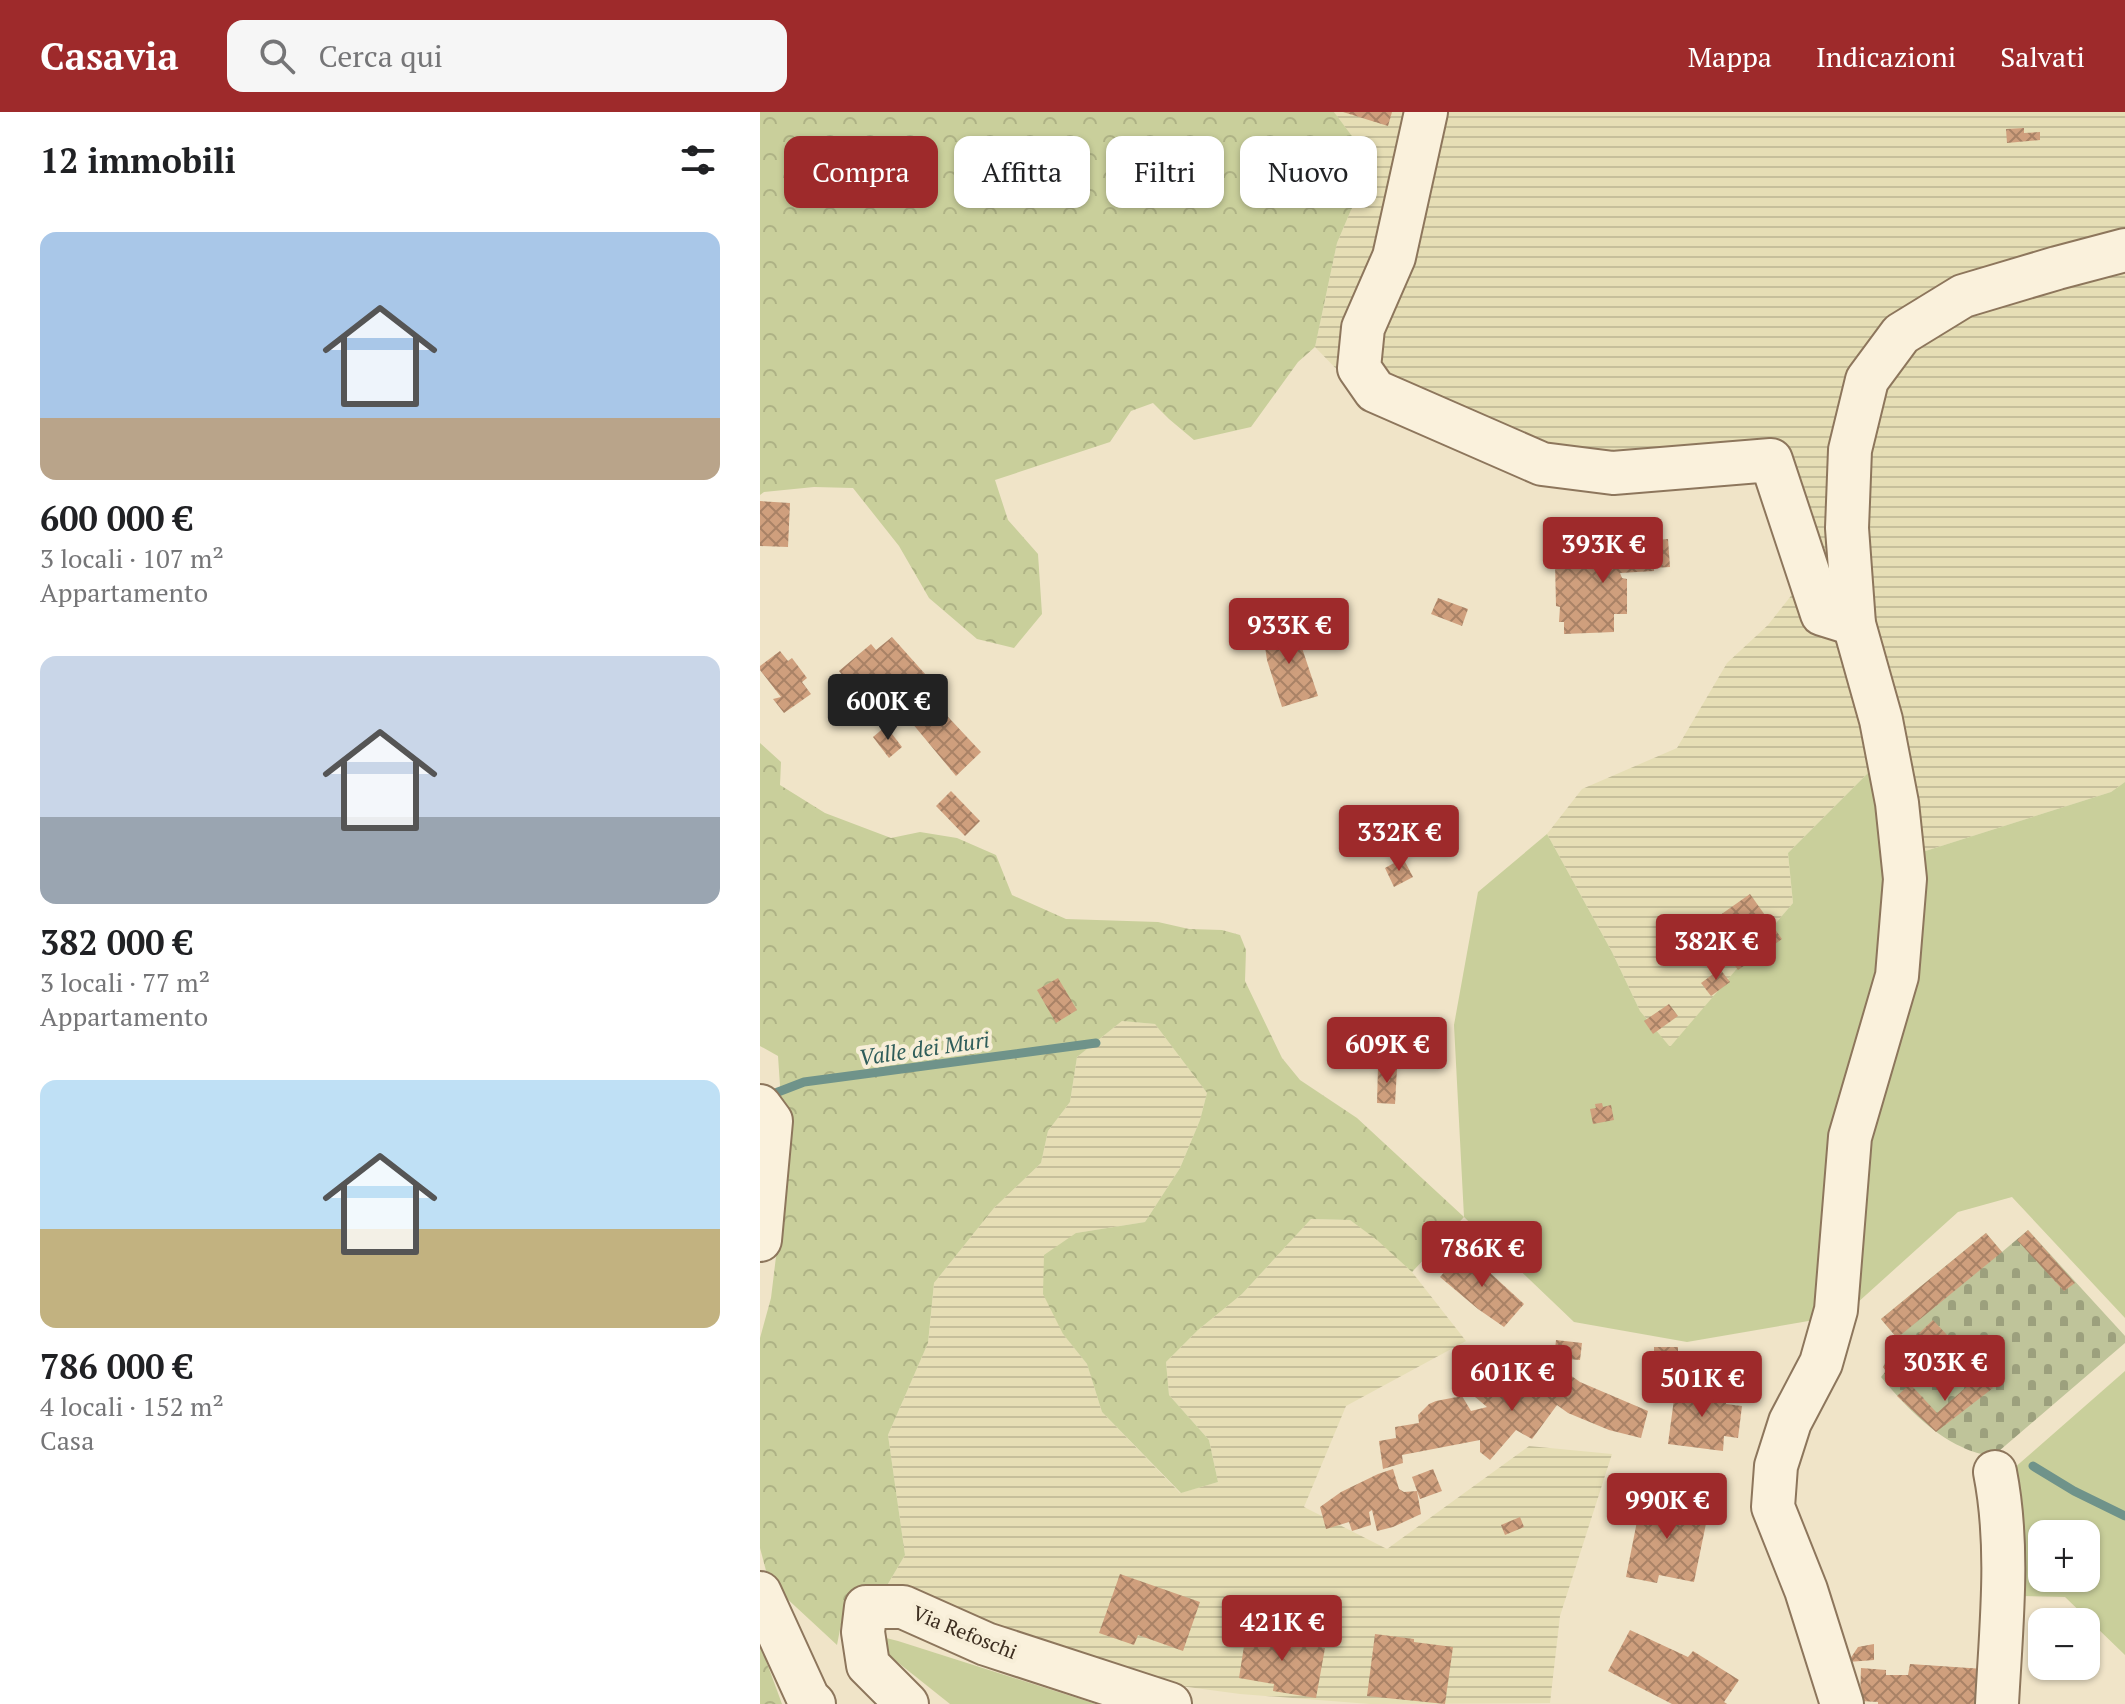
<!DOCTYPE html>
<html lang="it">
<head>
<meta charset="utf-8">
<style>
  :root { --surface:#fff; --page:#f6f6f6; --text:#202124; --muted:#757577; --accent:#9e2a2b }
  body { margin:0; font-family:"PT Serif",serif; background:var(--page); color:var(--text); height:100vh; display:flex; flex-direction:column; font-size:30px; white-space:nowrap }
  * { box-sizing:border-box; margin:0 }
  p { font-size:26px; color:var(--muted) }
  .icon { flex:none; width:44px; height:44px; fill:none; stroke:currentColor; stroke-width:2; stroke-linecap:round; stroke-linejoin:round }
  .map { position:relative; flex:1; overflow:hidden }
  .sheet { display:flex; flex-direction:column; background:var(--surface); width:760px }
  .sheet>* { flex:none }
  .banner { position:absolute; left:24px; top:24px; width:760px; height:72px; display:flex; gap:16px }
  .fabs { position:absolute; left:1268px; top:1408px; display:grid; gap:16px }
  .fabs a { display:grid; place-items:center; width:72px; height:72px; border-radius:16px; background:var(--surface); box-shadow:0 2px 6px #0004; font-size:40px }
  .price { position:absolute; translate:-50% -68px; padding:0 18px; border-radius:8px; background:var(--accent); color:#fff; font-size:26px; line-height:52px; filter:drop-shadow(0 2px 4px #0008) }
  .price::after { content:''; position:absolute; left:50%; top:48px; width:24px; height:18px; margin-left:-12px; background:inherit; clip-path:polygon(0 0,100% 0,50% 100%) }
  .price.selected { background:#222; color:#fff }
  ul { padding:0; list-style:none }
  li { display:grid; align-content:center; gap:16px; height:424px; padding:0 40px }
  li span { display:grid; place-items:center; height:248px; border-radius:16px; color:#555 }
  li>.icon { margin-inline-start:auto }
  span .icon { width:144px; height:144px; fill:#fffc; stroke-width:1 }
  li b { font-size:34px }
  h2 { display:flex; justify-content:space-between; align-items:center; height:96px; padding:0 40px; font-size:34px }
  .tag { padding:0 28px; border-radius:16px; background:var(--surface); box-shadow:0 2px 6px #0004; font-size:28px; line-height:72px }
  .tag.selected { background:var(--accent); color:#fff }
  header { display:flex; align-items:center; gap:48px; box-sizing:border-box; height:112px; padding:0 40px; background:var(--accent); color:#fff }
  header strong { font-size:38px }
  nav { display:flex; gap:44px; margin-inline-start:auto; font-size:28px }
  .search { width:560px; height:72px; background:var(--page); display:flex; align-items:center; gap:20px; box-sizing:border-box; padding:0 28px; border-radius:16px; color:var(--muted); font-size:30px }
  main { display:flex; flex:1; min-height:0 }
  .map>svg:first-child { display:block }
  .farmland { fill:url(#farmland-rules) }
  .green { fill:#c9cf9b; fill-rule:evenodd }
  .forest { fill:url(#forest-crowns) }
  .cemetery { fill:url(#cemetery-stones) }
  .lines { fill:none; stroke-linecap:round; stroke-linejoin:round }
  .stream { stroke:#6f938a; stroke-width:9 }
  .building { fill:url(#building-cross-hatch) }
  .minor-casing { stroke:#8d765c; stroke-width:46 }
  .minor { stroke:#faf1dc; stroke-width:42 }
  .labels { text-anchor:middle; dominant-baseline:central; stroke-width:8; stroke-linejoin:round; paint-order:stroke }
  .street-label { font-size:20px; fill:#3d2e20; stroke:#f7eed8 }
  .water-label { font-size:22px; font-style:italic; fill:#2f5d5a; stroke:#f7eed8 }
</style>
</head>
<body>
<header>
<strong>Casavia</strong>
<div class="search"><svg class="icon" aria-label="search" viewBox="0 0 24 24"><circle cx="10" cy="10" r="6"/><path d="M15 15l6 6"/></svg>Cerca qui</div>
<nav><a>Mappa</a><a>Indicazioni</a><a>Salvati</a></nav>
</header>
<main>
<section class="sheet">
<h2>12 immobili<svg class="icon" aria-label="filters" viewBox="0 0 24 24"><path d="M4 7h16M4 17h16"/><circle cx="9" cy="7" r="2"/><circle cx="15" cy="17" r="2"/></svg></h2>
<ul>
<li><span style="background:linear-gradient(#a9c7e8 75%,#b9a48a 0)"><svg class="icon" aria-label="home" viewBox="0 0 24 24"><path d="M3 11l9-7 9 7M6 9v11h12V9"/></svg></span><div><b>600 000 €</b><p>3 locali · 107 m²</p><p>Appartamento</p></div></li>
<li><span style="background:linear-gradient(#c9d6e8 65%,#9aa5b1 0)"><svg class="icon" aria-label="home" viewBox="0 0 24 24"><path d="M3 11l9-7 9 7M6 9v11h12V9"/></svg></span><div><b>382 000 €</b><p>3 locali · 77 m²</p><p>Appartamento</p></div></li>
<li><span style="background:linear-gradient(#bfe0f5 60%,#c2b280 0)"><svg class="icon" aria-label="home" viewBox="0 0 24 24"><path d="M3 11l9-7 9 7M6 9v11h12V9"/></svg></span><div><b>786 000 €</b><p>4 locali · 152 m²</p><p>Casa</p></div></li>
</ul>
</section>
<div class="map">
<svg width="1365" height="1592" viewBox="0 0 1365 1592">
  <defs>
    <pattern id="farmland-rules" width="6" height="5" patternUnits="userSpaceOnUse" patternTransform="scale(2)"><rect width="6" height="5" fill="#e6deb5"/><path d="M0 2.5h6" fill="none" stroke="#c6bf9b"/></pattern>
    <pattern id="forest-crowns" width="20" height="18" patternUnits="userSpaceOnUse" patternTransform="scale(2)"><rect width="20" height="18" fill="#c9cf9b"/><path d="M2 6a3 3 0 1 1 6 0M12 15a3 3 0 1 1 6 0" fill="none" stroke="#aeb285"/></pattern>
    <pattern id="cemetery-stones" width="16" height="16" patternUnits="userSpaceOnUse" patternTransform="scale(2)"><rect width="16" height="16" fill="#bfc49a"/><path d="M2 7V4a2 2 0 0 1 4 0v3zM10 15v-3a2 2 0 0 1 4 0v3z" fill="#9ca07d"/></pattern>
    <pattern id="building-cross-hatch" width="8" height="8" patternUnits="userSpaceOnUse" patternTransform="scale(2)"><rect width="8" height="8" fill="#cf9f7d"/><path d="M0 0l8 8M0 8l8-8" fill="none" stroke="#a98266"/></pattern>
  </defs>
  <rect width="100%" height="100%" fill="#f0e4c8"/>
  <g class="farmland">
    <polygon points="574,0 1365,0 1365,115 1310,130 1167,180 1135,204 1090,265 1117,652 1028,741 1033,791 910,936 880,899 852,840 787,722 822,677 917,636 967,551 1008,513 1038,475 1013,347 799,361 622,304 555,235 577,131 591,98 614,55"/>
    <polygon points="1365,153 1365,670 1351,680 1156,742 1112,502 1104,393 1110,319 1134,249 1192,205"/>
    <polygon points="362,909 395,912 447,981 440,1008 420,1056 385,1110 316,1121 303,1222 327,1252 342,1300 420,1381 458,1370 449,1328 409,1283 406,1250 438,1218 482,1182 551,1107 590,1108 617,1127 652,1160 706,1229 586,1294 544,1395 627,1437 769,1334 852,1342 800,1504 790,1591 610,1592 480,1582 420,1574 150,1488 122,1482 145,1443 128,1323 168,1231 174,1171 234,1096 281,1051 288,1019 310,990 317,945"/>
  </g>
  <g class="green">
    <polygon points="1117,652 1129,760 1121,860 1060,1207 927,1230 814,1210 704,1105 694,913 718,780 787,722 852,840 880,899 910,935 1033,791 1028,741"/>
    <polygon points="1365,670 1365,1206 1252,1085 1198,1100 1086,1201 1098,1055 1156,742 1351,680"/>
    <path d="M1365,1259V1543L1305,1485L1261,1484L1253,1357ZM1282,1422H1326V1466H1282Z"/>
    <polygon points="122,1525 138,1529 336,1592 190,1592 131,1545 122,1535"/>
  </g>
  <g class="forest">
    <polygon points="0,0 574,0 615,55 591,98 577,131 555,235 538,250 491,315 434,328 409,307 393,291 371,299 350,330 235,368 248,408 278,442 282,502 254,536 217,527 169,486 139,434 93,376 54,375 4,380 0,383"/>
    <polygon points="0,631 21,650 20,673 65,701 131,726 160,720 197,726 236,743 252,783 306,807 398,810 429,817 462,818 480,823 486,838 485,869 522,946 540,968 597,1006 704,1105 652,1160 617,1128 590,1108 551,1107 482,1182 438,1218 406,1250 409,1283 449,1328 458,1370 421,1381 342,1300 327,1252 303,1222 283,1182 284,1143 316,1121 385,1110 420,1056 440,1008 447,981 395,912 362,909 317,945 310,990 288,1019 281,1051 234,1096 174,1171 168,1231 128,1323 145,1443 122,1482 85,1502 82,1507 77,1533 9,1470 0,1436 0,1226 11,1186 26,1062 18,944 0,934"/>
    <polygon points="0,1532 22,1592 0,1592"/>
  </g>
  <path class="cemetery" d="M1268,1118L1365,1224V1231L1232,1345C1222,1342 1211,1340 1202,1335C1170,1321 1143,1291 1121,1265L1126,1259L1123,1255L1137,1226L1121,1207L1226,1121L1242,1140Z"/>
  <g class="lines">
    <g class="stream">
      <polyline points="5,985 44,970 336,931"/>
      <polyline points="1273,1354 1314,1379 1365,1404"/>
    </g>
  </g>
  <g class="building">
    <polygon points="583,0 632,0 628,14"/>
    <polygon points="1264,16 1264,21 1280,20 1280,28 1247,31 1246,17"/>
    <polygon points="0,389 30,391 28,435 0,434"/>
    <polygon points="908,427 910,455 894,456 894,459 860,461 862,466 867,467 867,502 854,502 854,520 804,522 804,510 799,510 800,495 796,494 795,450 851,451 850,432"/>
    <polygon points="678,486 708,497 702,514 671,502"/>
    <polygon points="534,512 558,584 522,595 507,548 503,522"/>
    <polygon points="132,525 183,582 174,590 221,640 196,664 113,564 95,579 79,559 111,532 116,538"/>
    <polygon points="20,539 28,549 32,546 47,566 42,570 51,582 24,601 13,587 21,585 0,558 0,554"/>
    <polygon points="126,614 142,635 129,646 113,625"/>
    <polygon points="191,679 220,709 205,724 176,694"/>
    <polygon points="643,746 653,765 634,775 625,756"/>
    <polygon points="990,782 1022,827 978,858 946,813"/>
    <polygon points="960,857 970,870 951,884 941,871"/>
    <polygon points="298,866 317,898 296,911 277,878"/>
    <polygon points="909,892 918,904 893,922 884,909"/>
    <polygon points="618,955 637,956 635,992 617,991"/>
    <polygon points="842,991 843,995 851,993 854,1008 833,1012 830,997 836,996 835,992"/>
    <polygon points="1268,1118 1315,1171 1304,1179 1257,1128"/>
    <polygon points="1226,1121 1242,1140 1137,1226 1121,1207"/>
    <polygon points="704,1137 764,1192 744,1215 718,1197 680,1165"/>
    <polygon points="1173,1208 1188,1224 1137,1270 1123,1255"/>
    <polygon points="796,1228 822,1231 820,1248 794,1246"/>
    <polygon points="894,1235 918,1235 918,1253 894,1254"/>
    <polygon points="779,1241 820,1270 888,1299 881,1326 849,1318 808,1301 797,1293 772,1327 756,1318 730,1348 720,1340 720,1328 642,1343 643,1351 623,1357 619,1329 636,1326 635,1315 659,1311 658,1303 669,1292 676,1289 702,1284 711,1299 727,1295 714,1284 730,1266 743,1276 759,1258"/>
    <polygon points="1221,1262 1233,1276 1176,1320 1137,1284 1150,1272 1177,1301"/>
    <polygon points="916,1272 950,1276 949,1282 967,1284 966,1292 982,1294 978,1326 964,1324 963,1339 908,1332"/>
    <polygon points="633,1357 639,1377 644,1380 657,1379 661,1402 633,1415 617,1419 612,1398 609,1400 611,1413 592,1419 589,1410 566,1417 560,1395 581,1380 618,1362"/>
    <polygon points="673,1357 682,1379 660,1387 652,1365"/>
    <polygon points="882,1384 949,1397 934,1470 899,1463 897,1471 866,1465"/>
    <polygon points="760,1405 764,1415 745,1423 741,1413"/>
    <polygon points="360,1462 440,1490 423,1539 378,1523 374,1533 339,1521"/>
    <polygon points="487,1515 531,1522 529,1530 565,1536 556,1586 513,1579 514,1572 479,1566"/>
    <polygon points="870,1518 928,1545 933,1539 979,1568 964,1590 967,1592 912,1592 848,1559"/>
    <polygon points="615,1522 654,1527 654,1530 693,1535 685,1592 607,1584"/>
    <polygon points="1114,1532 1114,1548 1088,1550 1098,1535"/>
    <polygon points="1150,1552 1224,1557 1223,1592 1118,1592 1118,1590 1100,1589 1101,1556 1126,1558 1126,1563 1148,1563"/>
  </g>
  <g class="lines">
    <defs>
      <g id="minor">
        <polyline points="666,0 634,145 603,216 599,256 615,279 782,352 853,361 1011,348 1062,502 1094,512"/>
        <polyline points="0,994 11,1009 0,1128"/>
        <path d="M1235,1360C1250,1436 1241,1515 1237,1592"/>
        <polyline points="0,1481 48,1586 54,1592"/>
        <polyline points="147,1592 108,1553 103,1520 106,1495 143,1495 226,1532 410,1592"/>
        <polyline points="1082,1592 1046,1478 1013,1395 1016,1354 1030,1310 1061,1251 1076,1198 1090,1025 1137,864 1145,767 1137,691 1121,608 1094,512 1087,416 1090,338 1107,268 1141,222 1203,184 1297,156 1365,138"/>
      </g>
    </defs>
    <use href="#minor" class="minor-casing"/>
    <use href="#minor" class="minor"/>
  </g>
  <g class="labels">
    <g class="street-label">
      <text transform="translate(205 1520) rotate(22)">Via Refoschi</text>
    </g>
    <g class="water-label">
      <text transform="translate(164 936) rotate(-8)">Valle dei Muri</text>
    </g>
  </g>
</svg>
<div class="fabs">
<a>+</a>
<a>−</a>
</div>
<b class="price" style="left:843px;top:473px">393K €</b>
<b class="price" style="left:529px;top:554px">933K €</b>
<b class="price selected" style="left:128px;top:630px">600K €</b>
<b class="price" style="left:639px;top:761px">332K €</b>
<b class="price" style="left:956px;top:870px">382K €</b>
<b class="price" style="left:627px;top:973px">609K €</b>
<b class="price" style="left:722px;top:1177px">786K €</b>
<b class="price" style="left:1185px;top:1291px">303K €</b>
<b class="price" style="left:752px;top:1301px">601K €</b>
<b class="price" style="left:942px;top:1307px">501K €</b>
<b class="price" style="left:907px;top:1429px">990K €</b>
<b class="price" style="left:522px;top:1551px">421K €</b>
<div class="banner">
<a class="tag selected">Compra</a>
<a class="tag">Affitta</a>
<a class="tag">Filtri</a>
<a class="tag">Nuovo</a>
</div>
</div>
</main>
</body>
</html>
